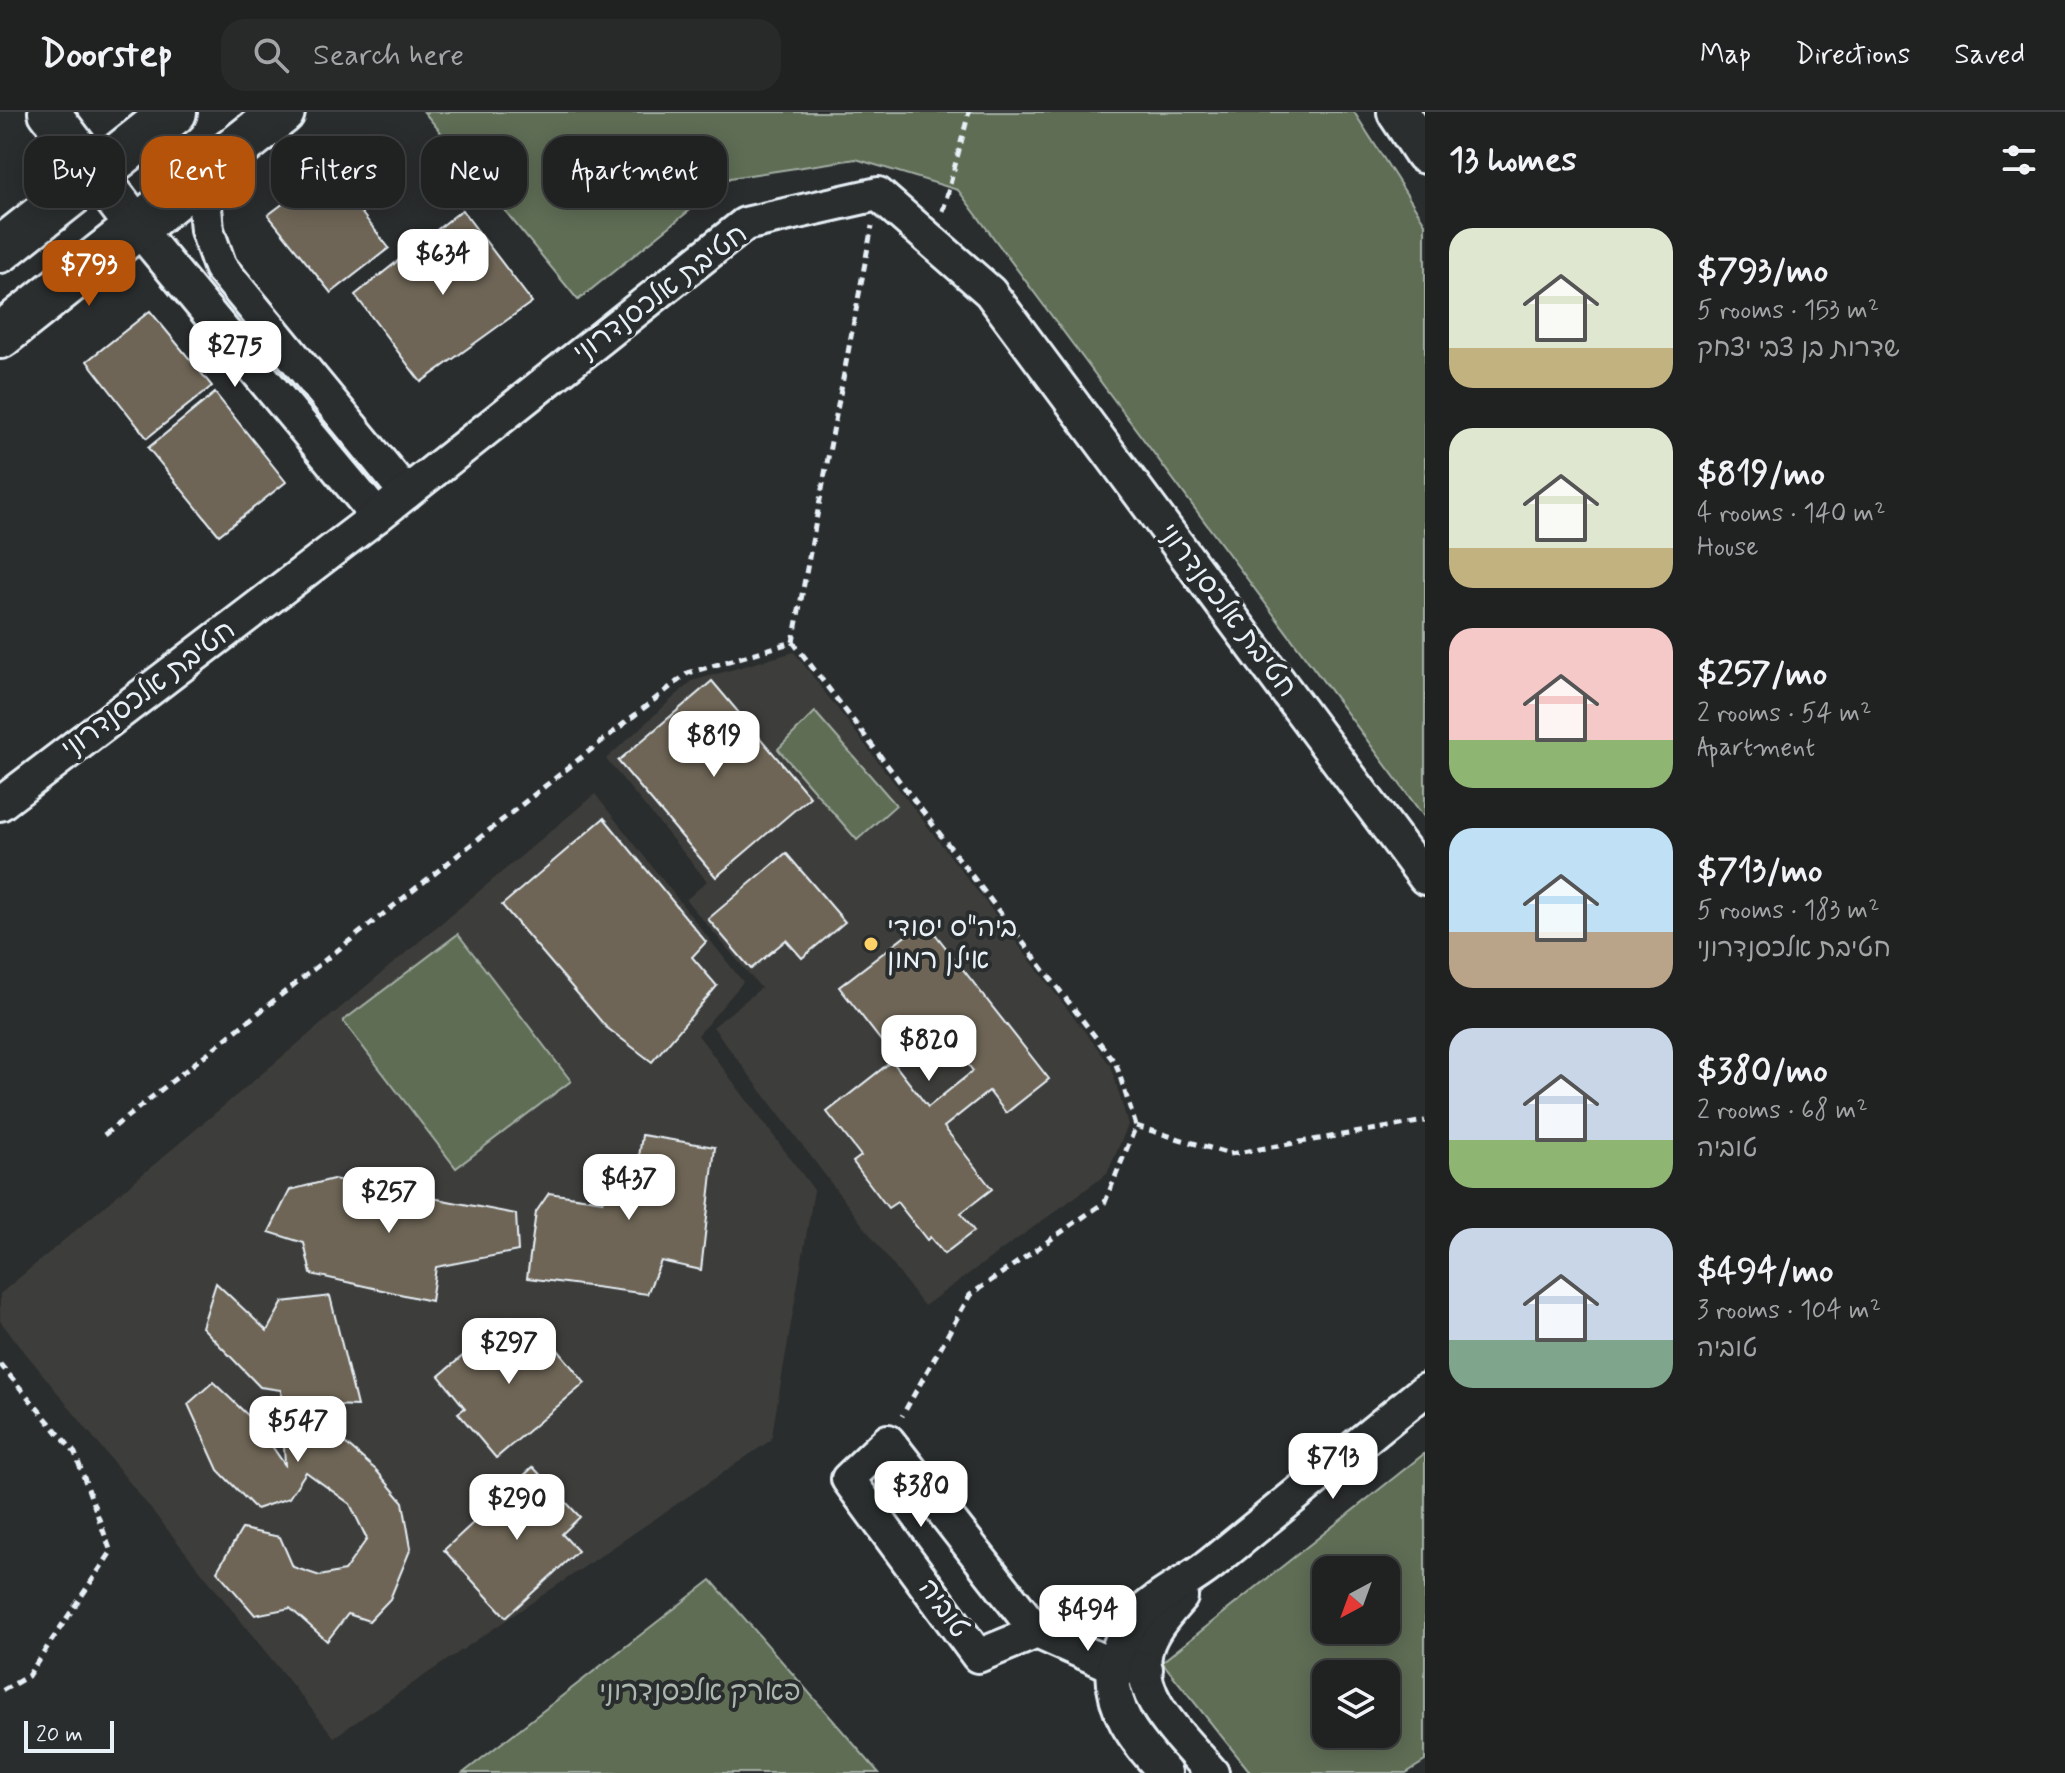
<!DOCTYPE html>
<html lang="en">
<head>
<meta charset="utf-8">
<style>
  :root { --surface:#202222; --page:#282a2a; --text:#f1f3f6; --muted:#a2a4a5; --line:#3d3f40; --accent:#b45309 }
  body { margin:0; font-family:Mynerve,"Playpen Sans Hebrew",sans-serif; background:var(--page); color:var(--text); height:100vh; display:flex; flex-direction:column; font-size:30px; white-space:nowrap }
  * { box-sizing:border-box; margin:0 }
  p { font-size:26px; color:var(--muted) }
  .icon { flex:none; width:44px; height:44px; fill:none; stroke:currentColor; stroke-width:2; stroke-linecap:round; stroke-linejoin:round }
  .map { position:relative; flex:1; overflow:hidden }
  .drawer { display:flex; flex-direction:column; background:var(--surface); width:640px }
  .drawer>* { flex:none }
  .guide { position:absolute; left:24px; top:24px; width:760px; height:72px; display:flex; gap:16px }
  .needle { width:52px; rotate:221deg }
  .tools { position:absolute; left:1312px; top:1444px; display:grid; gap:16px }
  .tools a { display:grid; place-items:center; width:88px; height:88px; border-radius:16px; background:var(--surface); box-shadow:0 4px 20px #0003,0 0 0 2px var(--line); font-size:40px }
  .scale { position:absolute; left:24px; bottom:20px; width:90px; box-sizing:border-box; padding-left:8px; border:4px solid #e8f1f8; border-top:0; font-size:22px; line-height:28px; white-space:nowrap; color:#e8f1f8; -webkit-text-stroke:6px #2a2d2e; paint-order:stroke }
  .price { position:absolute; translate:-50% -68px; padding:0 18px; border-radius:16px; background:#fff; color:#222; font-size:26px; line-height:52px; filter:drop-shadow(0 2px 4px #0008) }
  .price::after { content:''; position:absolute; left:50%; top:48px; width:24px; height:18px; margin-left:-12px; background:inherit; clip-path:polygon(0 0,100% 0,50% 100%) }
  .price.selected { background:var(--accent); color:#fff }
  ul { padding:0; list-style:none }
  li { display:flex; align-items:center; gap:24px; height:200px; padding:0 24px }
  li span { display:grid; place-items:center; flex:none; width:224px; height:160px; border-radius:24px; color:#555 }
  li>.icon { margin-inline-start:auto }
  span .icon { width:96px; height:96px; fill:#fffc; stroke-width:1 }
  li b { font-size:34px }
  h2 { display:flex; justify-content:space-between; align-items:center; height:96px; padding:0 24px; font-size:34px }
  .chip { padding:0 28px; border-radius:24px; background:var(--surface); box-shadow:0 4px 20px #0003,0 0 0 2px var(--line); font-size:28px; line-height:72px }
  .chip.selected { background:var(--accent); color:#fff }
  header { display:flex; align-items:center; gap:48px; box-sizing:border-box; height:112px; padding:0 40px; background:var(--surface); border-bottom:2px solid var(--line) }
  header strong { font-size:38px }
  nav { display:flex; gap:44px; margin-inline-start:auto; font-size:28px }
  .search { width:560px; height:72px; background:var(--page); display:flex; align-items:center; gap:20px; box-sizing:border-box; padding:0 28px; border-radius:24px; color:var(--muted); font-size:30px }
  main { display:flex; flex:1; min-height:0 }
  .map>svg:first-child { display:block }
  .built { fill:#3e3e3a }
  .green { fill:#5f6d54; stroke:#a4afa6; stroke-width:2; fill-rule:evenodd }
  .building { fill:#6e6556; stroke:#e8f1f8; stroke-width:2 }
  .lines { fill:none; stroke-linecap:round; stroke-linejoin:round }
  .minor-casing { stroke:#e8f1f8; stroke-width:38 }
  .tertiary-casing { stroke:#e8f1f8; stroke-width:46 }
  .secondary-casing { stroke:#e8f1f8; stroke-width:50 }
  .path { stroke:#e8f1f8; stroke-width:5; stroke-dasharray:8 6; stroke-linecap:butt }
  .minor { stroke:#2a2d2e; stroke-width:32 }
  .tertiary { stroke:#2a2d2e; stroke-width:40 }
  .secondary { stroke:#2a2d2e; stroke-width:44 }
  .poi-dot { fill:#ffd166; stroke:#2a2d2e; stroke-width:3 }
  .labels { text-anchor:middle; dominant-baseline:central; stroke-width:8; stroke-linejoin:round; paint-order:stroke }
  .street-label { font-size:28px; fill:#e8f1f8; stroke:#2a2d2e }
  .poi-label { font-size:28px; fill:#e8f1f8; stroke:#2a2d2e; text-anchor:start }
  .park-label { font-size:28px; fill:#aab6ae; stroke:#2a2d2e }
</style>
</head>
<body>
<header>
<strong>Doorstep</strong>
<div class="search"><svg class="icon" aria-label="search" viewBox="0 0 24 24"><circle cx="10" cy="10" r="6"/><path d="M15 15l6 6"/></svg>Search here</div>
<nav><a>Map</a><a>Directions</a><a>Saved</a></nav>
</header>
<main>
<div class="map">
<svg width="1425" height="1661" viewBox="0 0 1425 1661">
  <rect width="100%" height="100%" fill="#2a2d2e"/>
  <filter id="ink" filterUnits="userSpaceOnUse"><feTurbulence type="fractalNoise" baseFrequency=".0125" numOctaves="2"/><feDisplacementMap in="SourceGraphic" scale="16" xChannelSelector="R" yChannelSelector="G"/><feConvolveMatrix kernelMatrix="1 2 1 2 8 2 1 2 1" color-interpolation-filters="sRGB"/></filter>
  <g filter="url(#ink)">
    <g class="built">
      <polygon points="794,540 1111,954 1128,1013 1107,1062 924,1194 713,915 761,876 686,788 707,769 606,647 692,569"/>
      <polygon points="595,682 743,870 698,923 814,1078 771,1328 334,1625 0,1209 0,1182"/>
    </g>
    <g class="green">
      <polygon points="424,0 1354,0 1425,111 1425,706 958,78 856,47 730,66 578,188"/>
      <polygon points="815,600 896,693 857,728 778,637"/>
      <polygon points="458,822 571,969 456,1056 343,909"/>
      <path d="M1425,1341V1649L1406,1661H1251L1162,1550ZM1326,1458H1386V1518H1326ZM1326,1562H1386V1622H1326Z"/>
      <polygon points="711,1468 879,1661 463,1661"/>
    </g>
    <g class="building">
      <polygon points="328,58 389,136 331,181 268,103"/>
      <polygon points="462,98 532,190 421,270 355,183"/>
      <polygon points="150,199 212,274 147,326 87,249"/>
      <polygon points="215,281 286,370 219,423 148,336"/>
      <polygon points="712,569 810,685 716,765 618,649"/>
      <polygon points="604,706 706,830 692,845 717,874 652,950 606,915 502,793"/>
      <polygon points="786,741 845,810 802,846 786,828 751,857 708,807"/>
      <polygon points="925,809 1049,967 1006,1001 989,979 944,1015 992,1077 961,1101 974,1119 944,1142 930,1125 927,1128 897,1090 888,1096 853,1050 861,1044 827,1000 892,949 928,995 973,959 956,936 935,953 904,914 882,930 839,875"/>
      <polygon points="642,1023 715,1035 701,1158 661,1149 647,1182 527,1166 536,1100 549,1081 603,1089 605,1056 637,1060"/>
      <polygon points="333,1067 516,1102 518,1139 436,1155 431,1189 311,1162 304,1131 269,1120 290,1078"/>
      <polygon points="216,1171 267,1219 283,1190 330,1184 357,1294 332,1293 323,1312 376,1358 403,1390 411,1436 390,1487 369,1509 348,1502 327,1529 290,1496 255,1503 217,1459 242,1417 280,1425 293,1455 320,1464 344,1459 367,1427 350,1392 306,1360 289,1386 256,1397 218,1358 188,1292 213,1270 256,1311 285,1353 281,1278 260,1275 202,1215"/>
      <polygon points="509,1205 537,1239 550,1228 585,1271 496,1346 458,1301 465,1296 439,1264"/>
      <polygon points="533,1355 580,1405 562,1422 578,1439 506,1505 444,1438"/>
    </g>
    <g class="lines">
      <defs>
        <g id="minor">
          <polyline points="202,63 207,118 220,155 406,381"/>
          <polyline points="136,114 377,404"/>
          <polyline points="0,692 377,404 745,112 878,82 990,180 1425,766"/>
          <path d="M1181,1485C1168,1500 1151,1518 1146,1538C1134,1586 1185,1628 1212,1661"/>
          <polyline points="1037,1520 978,1544 848,1367 888,1329 1037,1520 1114,1554 1146,1557"/>
          <path d="M1165,1661C1138,1630 1109,1599 1114,1555C1116,1538 1125,1518 1137,1505C1158,1483 1187,1471 1211,1452C1283,1394 1354,1336 1425,1278"/>
        </g>
        <g id="tertiary">
          <polyline points="49,0 136,114"/>
          <polyline points="1398,0 1425,41"/>
        </g>
        <g id="secondary">
          <polyline points="0,138 174,0"/>
          <polyline points="0,224 282,0"/>
        </g>
      </defs>
      <use href="#minor" class="minor-casing"/>
      <use href="#tertiary" class="tertiary-casing"/>
      <use href="#secondary" class="secondary-casing"/>
      <g class="path">
        <polyline points="943,99 969,0"/>
        <polyline points="793,530 872,114"/>
        <polyline points="1136,1014 1230,1042 1425,1009"/>
        <polyline points="104,1023 688,561 793,530 1116,952 1136,1014 1105,1090 970,1183 902,1304"/>
        <polyline points="0,1252 75,1341 111,1440 28,1564 0,1580"/>
      </g>
      <use href="#minor" class="minor"/>
      <use href="#tertiary" class="tertiary"/>
      <use href="#secondary" class="secondary"/>
    </g>
  </g>
  <circle class="poi-dot" cx="871" cy="832" r="8"/>
  <g class="labels">
    <g class="street-label">
      <text transform="translate(661 182) rotate(-37)">חטיבת אלכסנדרוני</text>
      <text transform="translate(1227 499) rotate(53)">חטיבת אלכסנדרוני</text>
      <text transform="translate(149 578) rotate(-37)">חטיבת אלכסנדרוני</text>
      <text transform="translate(943 1497) rotate(54)">טוביה</text>
    </g>
    <g class="poi-label">
      <text x="887" y="816">ביה"ס יסודי<tspan x="887" dy="32">אילן רמון</tspan></text>
    </g>
    <g class="park-label">
      <text x="700" y="1580">פארק אלכסנדרוני</text>
    </g>
  </g>
</svg>
<div class="tools">
<a><svg class="needle" viewBox="-14 -14 28 28"><path d="M0-13l5 13h-10z" fill="#e53935"/><path d="M0 13l5-13h-10z" fill="#a2a4a5"/></svg></a>
<a><svg class="icon" aria-label="layers" viewBox="0 0 24 24"><path d="M12 4l9 5-9 5-9-5zM3 14l9 5 9-5"/></svg></a>
</div>
<div class="scale">20 m</div>
<b class="price" style="left:443px;top:185px">$634</b>
<b class="price selected" style="left:89px;top:196px">$793</b>
<b class="price" style="left:235px;top:277px">$275</b>
<b class="price" style="left:714px;top:667px">$819</b>
<b class="price" style="left:929px;top:971px">$820</b>
<b class="price" style="left:629px;top:1110px">$437</b>
<b class="price" style="left:389px;top:1123px">$257</b>
<b class="price" style="left:509px;top:1274px">$297</b>
<b class="price" style="left:298px;top:1352px">$547</b>
<b class="price" style="left:1333px;top:1389px">$713</b>
<b class="price" style="left:921px;top:1417px">$380</b>
<b class="price" style="left:517px;top:1430px">$290</b>
<b class="price" style="left:1088px;top:1541px">$494</b>
<div class="guide">
<a class="chip">Buy</a>
<a class="chip selected">Rent</a>
<a class="chip">Filters</a>
<a class="chip">New</a>
<a class="chip">Apartment</a>
</div>
</div>
<section class="drawer">
<h2>13 homes<svg class="icon" aria-label="filters" viewBox="0 0 24 24"><path d="M4 7h16M4 17h16"/><circle cx="9" cy="7" r="2"/><circle cx="15" cy="17" r="2"/></svg></h2>
<ul>
<li><span style="background:linear-gradient(#dfe7d0 75%,#c2b280 0)"><svg class="icon" aria-label="home" viewBox="0 0 24 24"><path d="M3 11l9-7 9 7M6 9v11h12V9"/></svg></span><div><b>$793/mo</b><p>5 rooms · 153 m²</p><p>שדרות בן צבי יצחק</p></div></li>
<li><span style="background:linear-gradient(#dfe7d0 75%,#c2b280 0)"><svg class="icon" aria-label="home" viewBox="0 0 24 24"><path d="M3 11l9-7 9 7M6 9v11h12V9"/></svg></span><div><b>$819/mo</b><p>4 rooms · 140 m²</p><p>House</p></div></li>
<li><span style="background:linear-gradient(#f6c9c9 70%,#8fb573 0)"><svg class="icon" aria-label="home" viewBox="0 0 24 24"><path d="M3 11l9-7 9 7M6 9v11h12V9"/></svg></span><div><b>$257/mo</b><p>2 rooms · 54 m²</p><p>Apartment</p></div></li>
<li><span style="background:linear-gradient(#bfe0f5 65%,#b9a48a 0)"><svg class="icon" aria-label="home" viewBox="0 0 24 24"><path d="M3 11l9-7 9 7M6 9v11h12V9"/></svg></span><div><b>$713/mo</b><p>5 rooms · 183 m²</p><p>חטיבת אלכסנדרוני</p></div></li>
<li><span style="background:linear-gradient(#c9d6e8 70%,#8fb573 0)"><svg class="icon" aria-label="home" viewBox="0 0 24 24"><path d="M3 11l9-7 9 7M6 9v11h12V9"/></svg></span><div><b>$380/mo</b><p>2 rooms · 68 m²</p><p>טוביה</p></div></li>
<li><span style="background:linear-gradient(#c9d6e8 70%,#7fa58c 0)"><svg class="icon" aria-label="home" viewBox="0 0 24 24"><path d="M3 11l9-7 9 7M6 9v11h12V9"/></svg></span><div><b>$494/mo</b><p>3 rooms · 104 m²</p><p>טוביה</p></div></li>
</ul>
</section>
</main>
</body>
</html>
